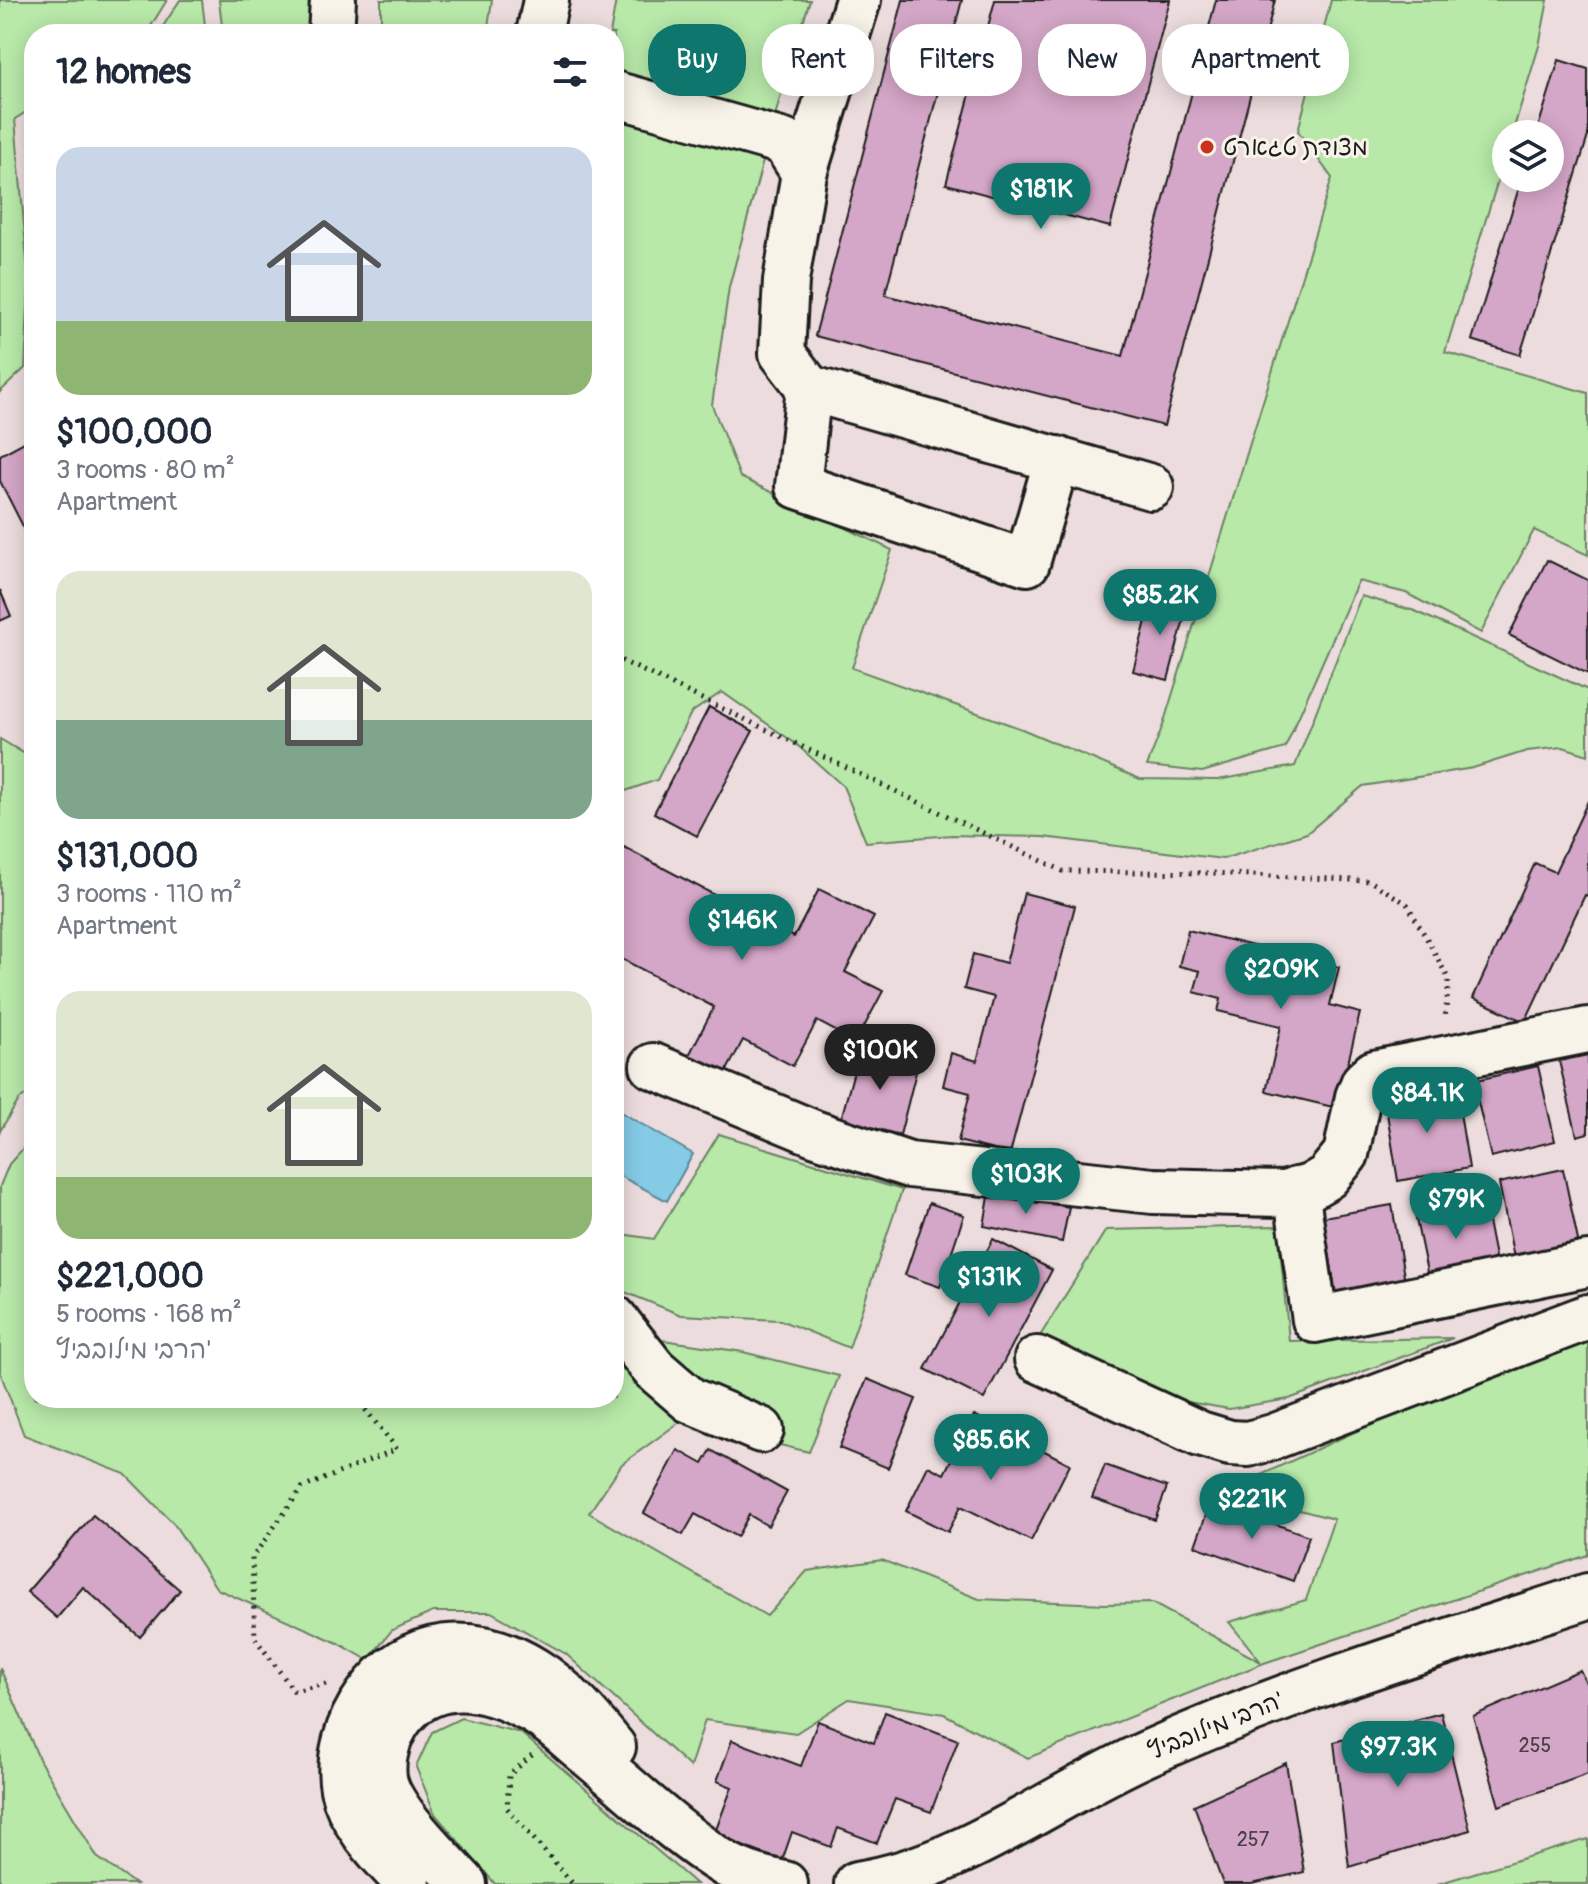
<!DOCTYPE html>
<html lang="en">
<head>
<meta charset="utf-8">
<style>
  :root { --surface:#fff; --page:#f2f2f3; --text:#1f2937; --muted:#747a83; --accent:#0f766e }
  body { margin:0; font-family:Pangolin,"Playpen Sans Hebrew",sans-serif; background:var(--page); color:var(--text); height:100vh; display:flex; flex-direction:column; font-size:30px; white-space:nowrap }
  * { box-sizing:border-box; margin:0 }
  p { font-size:26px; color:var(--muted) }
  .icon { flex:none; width:44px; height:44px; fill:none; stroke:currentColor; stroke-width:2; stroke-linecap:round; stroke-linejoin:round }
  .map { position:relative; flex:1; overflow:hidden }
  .side { position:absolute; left:24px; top:24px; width:600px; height:1384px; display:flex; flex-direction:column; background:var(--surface); border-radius:32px; box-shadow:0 4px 20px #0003 }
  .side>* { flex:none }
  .top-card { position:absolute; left:648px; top:24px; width:760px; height:72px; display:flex; gap:16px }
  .controls { position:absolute; left:1492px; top:120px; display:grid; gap:16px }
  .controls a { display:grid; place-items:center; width:72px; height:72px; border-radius:50%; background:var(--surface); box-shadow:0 4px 20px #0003; font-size:40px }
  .price { position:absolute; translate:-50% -68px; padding:0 18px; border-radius:28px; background:var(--accent); color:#fff; font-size:26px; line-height:52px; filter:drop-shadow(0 2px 4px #0008) }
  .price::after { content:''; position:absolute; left:50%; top:48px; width:24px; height:18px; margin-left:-12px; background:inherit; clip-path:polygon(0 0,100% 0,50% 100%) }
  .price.selected { background:#222; color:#fff }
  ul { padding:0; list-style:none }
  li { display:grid; align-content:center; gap:16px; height:424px; padding:0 32px }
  li span { display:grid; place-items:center; height:248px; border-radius:24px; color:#555 }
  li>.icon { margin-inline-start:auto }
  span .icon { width:144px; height:144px; fill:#fffc; stroke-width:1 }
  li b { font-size:34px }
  h2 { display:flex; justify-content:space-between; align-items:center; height:96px; padding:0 32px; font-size:34px }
  .tag { padding:0 28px; border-radius:32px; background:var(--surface); box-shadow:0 4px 20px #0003; font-size:28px; line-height:72px }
  .tag.selected { background:var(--accent); color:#fff }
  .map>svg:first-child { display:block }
  .green { fill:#b8e9a9; stroke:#6a8262; stroke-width:2 }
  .water { fill:#85cbe6; stroke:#5b8595; stroke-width:2 }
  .building { fill:#d4a6c7; stroke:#1c1c1c; stroke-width:2 }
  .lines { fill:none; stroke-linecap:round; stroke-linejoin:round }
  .minor-casing { stroke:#1c1c1c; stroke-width:50 }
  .major-casing { stroke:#1c1c1c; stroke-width:50 }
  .path { stroke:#1c1c1c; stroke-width:5; stroke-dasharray:2 6; stroke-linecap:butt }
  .minor { stroke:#f7f3e8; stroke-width:44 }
  .major { stroke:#f7f3e8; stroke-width:44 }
  .poi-dot { fill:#c8321e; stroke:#f7f3e8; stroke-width:3 }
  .labels { text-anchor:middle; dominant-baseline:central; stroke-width:6; stroke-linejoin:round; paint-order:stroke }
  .number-label { font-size:20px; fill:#4a3e47 }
  .poi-label { font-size:24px; fill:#1c1c1c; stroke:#f7f3e8; text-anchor:start }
  .street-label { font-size:24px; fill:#1c1c1c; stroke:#f7f3e8 }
</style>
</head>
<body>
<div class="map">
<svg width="1588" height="1884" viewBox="0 0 1588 1884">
  <rect width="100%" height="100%" fill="#ecdcde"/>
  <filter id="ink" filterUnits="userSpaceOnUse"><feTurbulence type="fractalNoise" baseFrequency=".0125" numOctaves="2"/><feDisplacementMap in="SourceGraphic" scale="16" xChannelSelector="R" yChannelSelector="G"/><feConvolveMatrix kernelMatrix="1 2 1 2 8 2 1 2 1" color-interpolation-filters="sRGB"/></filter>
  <g filter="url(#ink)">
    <g class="green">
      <polygon points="0,0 167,0 146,34 34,34 34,107 15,119 29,284 25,368 0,392"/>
      <polygon points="180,0 202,0 206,34 158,34"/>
      <polygon points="219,0 309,0 309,34 223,34"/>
      <polygon points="381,0 492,0 487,34 381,34"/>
      <polygon points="616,0 810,0 784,83 729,287 712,405 740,477 892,550 852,668 1022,729 1140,779 1218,780 1295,766 1361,596 1415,611 1588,690 1588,755 1563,747 1527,751 1473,768 1363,786 1307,833 1223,859 1043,837 952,835 866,842 843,786 796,744 722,692 691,713 657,780 614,795 614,34 610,34"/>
      <polygon points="1331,0 1548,0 1539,46 1512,134 1506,134 1506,154 1445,352 1588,393 1588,555 1534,530 1481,633 1406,593 1358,581 1285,748 1202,772 1147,766 1163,725 1332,178 1298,131"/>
      <polygon points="0,739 25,754 34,780 34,1090 19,1100 0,1131"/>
      <polygon points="719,1134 902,1190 849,1348 780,1320 681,1315 615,1288 614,1233 654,1239"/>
      <polygon points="34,1136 34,1398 614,1398 614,1314 637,1336 743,1352 839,1376 809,1452 681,1421 622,1464 589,1513 767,1616 807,1571 882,1560 979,1599 1106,1604 1152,1603 1261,1662 1229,1622 1306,1600 1334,1519 1226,1491 1531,1351 1588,1331 1588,1555 1264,1663 1028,1758 944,1714 849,1699 796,1733 705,1720 690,1767 566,1654 491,1612 433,1612 392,1630 368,1660 338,1643 217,1589 174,1524 125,1474 24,1435 0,1372 0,1186 9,1164"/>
      <polygon points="1278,1226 1289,1341 1453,1338 1289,1399 1229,1409 1188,1402 1040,1336 1106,1230"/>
      <polygon points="0,1668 40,1761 97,1857 135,1884 0,1884"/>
      <polygon points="461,1718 521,1733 696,1884 495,1884 435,1814 416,1767 432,1732"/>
      <polygon points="1588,1839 1588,1884 1437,1884"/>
    </g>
    <polygon class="water" points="614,1108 693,1154 667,1201 614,1173"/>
    <g class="building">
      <polygon points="903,0 962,0 885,295 1123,356 1216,0 1275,0 1164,426 815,336"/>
      <polygon points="995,0 1170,0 1110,227 946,184"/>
      <polygon points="1559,60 1588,69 1588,136 1520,355 1472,340 1522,178 1550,178 1550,134 1536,134"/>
      <polygon points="26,441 34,456 34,543 32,544 0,481 0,455"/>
      <polygon points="1547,560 1588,580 1588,674 1509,635"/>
      <polygon points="0,590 11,616 0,621"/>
      <polygon points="1153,594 1188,604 1168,680 1133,671"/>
      <polygon points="709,707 753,731 697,836 654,813"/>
      <polygon points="1588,801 1588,896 1585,895 1525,1022 1473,998 1535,863 1555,872"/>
      <polygon points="616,843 794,937 819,889 874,917 845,972 883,991 856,1042 817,1021 793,1066 743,1040 724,1076 688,1057 714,1007 614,955 614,848"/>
      <polygon points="1024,893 1075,906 1010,1154 958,1141 970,1093 943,1086 951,1053 977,1061 994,997 964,989 973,954 1006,963"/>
      <polygon points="1188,930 1339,967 1330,1005 1360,1013 1337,1108 1266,1091 1281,1026 1218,1011 1221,999 1194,992 1200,971 1179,966"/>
      <polygon points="860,1049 918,1064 900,1135 841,1119"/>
      <polygon points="1588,1055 1588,1133 1577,1136 1559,1061"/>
      <polygon points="1538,1066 1555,1141 1491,1157 1473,1081"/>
      <polygon points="1456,1089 1469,1168 1398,1181 1385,1101"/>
      <polygon points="1563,1169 1581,1255 1516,1268 1499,1183"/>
      <polygon points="990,1191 1069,1207 1062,1242 984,1226"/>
      <polygon points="1482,1191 1499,1277 1431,1291 1413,1205"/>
      <polygon points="929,1203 964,1215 940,1287 905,1275"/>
      <polygon points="1392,1205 1407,1294 1338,1306 1323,1217"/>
      <polygon points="993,1239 1052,1270 984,1399 925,1369"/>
      <polygon points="867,1379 916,1399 888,1468 839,1448"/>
      <polygon points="974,1415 1070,1464 1031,1541 961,1506 948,1532 906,1511 928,1466 944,1474"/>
      <polygon points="678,1450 703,1464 711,1450 787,1492 768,1526 749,1515 737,1537 695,1514 683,1535 644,1513"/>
      <polygon points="1105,1465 1167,1487 1155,1520 1092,1498"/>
      <polygon points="1211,1501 1309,1536 1293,1581 1195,1546"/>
      <polygon points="93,1515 180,1590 140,1637 83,1587 57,1618 27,1592"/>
      <polygon points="1580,1670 1588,1687 1588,1774 1499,1806 1473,1716"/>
      <polygon points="885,1712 958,1740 931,1812 895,1799 877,1843 838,1828 831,1847 792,1832 782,1861 714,1835 732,1787 717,1781 732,1740 801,1766 818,1721 874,1743"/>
      <polygon points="1441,1713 1470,1830 1349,1867 1334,1742"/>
      <polygon points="1286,1763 1304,1872 1252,1884 1223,1884 1194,1805"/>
    </g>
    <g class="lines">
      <defs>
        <g id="minor">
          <polyline points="614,94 784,142 804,173 786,281 782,353 809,388 1151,487"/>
          <polyline points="804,173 858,0"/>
          <polyline points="809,388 798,486 1027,563 1057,459"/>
          <polyline points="653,1066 814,1133 909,1165 1153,1191 1284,1194 1310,1187 1327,1177 1346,1154 1358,1097 1364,1082 1374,1073 1588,1030"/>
          <polyline points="1296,1190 1315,1320 1588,1264"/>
          <polyline points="614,1318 654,1369 690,1400 761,1430"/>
          <polyline points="1037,1359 1200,1434 1230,1443 1248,1444 1273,1437 1588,1317"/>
          <path d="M408,1884C384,1857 351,1826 343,1789C337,1757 348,1722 367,1696C408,1637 476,1634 534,1670C565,1689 590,1719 613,1747"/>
          <path d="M464,1884C442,1860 389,1810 384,1778C381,1755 391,1727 407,1711C442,1674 492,1689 531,1710C550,1720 567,1737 584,1751C629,1788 677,1835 727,1865C745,1875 765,1880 785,1884"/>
          <path d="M857,1884C963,1868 1053,1795 1148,1753C1291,1689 1440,1644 1588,1596"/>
        </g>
        <g id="major">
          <polyline points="331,34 333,0"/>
          <polyline points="539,34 546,0"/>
        </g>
      </defs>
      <use href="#minor" class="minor-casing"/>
      <use href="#major" class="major-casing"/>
      <g class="path">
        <polyline points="614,657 1063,871 1212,873 1370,881 1407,904 1431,946 1449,980 1445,1018"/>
        <polyline points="326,1684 294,1691 255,1638 252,1558 302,1488 397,1449 356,1398"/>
        <polyline points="532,1755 509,1775 507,1808 573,1884"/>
      </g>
      <use href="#minor" class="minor"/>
      <use href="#major" class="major"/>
    </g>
  </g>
  <circle class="poi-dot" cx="1207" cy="147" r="8"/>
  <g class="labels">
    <g class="number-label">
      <text x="1535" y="1745">255</text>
      <text x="1253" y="1839">257</text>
    </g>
    <g class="poi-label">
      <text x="1223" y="147">מצודת טגארט</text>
    </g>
    <g class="street-label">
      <text transform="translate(1216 1726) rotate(-22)">הרבי מילובביץ'</text>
    </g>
  </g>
</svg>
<div class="controls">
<a><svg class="icon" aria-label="layers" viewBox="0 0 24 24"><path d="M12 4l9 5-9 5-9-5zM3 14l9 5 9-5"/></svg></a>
</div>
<b class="price" style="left:1041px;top:231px">$181K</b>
<b class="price" style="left:1160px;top:637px">$85.2K</b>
<b class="price" style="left:742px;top:962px">$146K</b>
<b class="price" style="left:1281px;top:1011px">$209K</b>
<b class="price selected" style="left:880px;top:1092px">$100K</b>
<b class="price" style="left:1427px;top:1135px">$84.1K</b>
<b class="price" style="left:1026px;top:1216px">$103K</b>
<b class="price" style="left:1456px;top:1241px">$79K</b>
<b class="price" style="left:989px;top:1319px">$131K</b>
<b class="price" style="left:991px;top:1482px">$85.6K</b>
<b class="price" style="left:1252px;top:1541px">$221K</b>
<b class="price" style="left:1398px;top:1789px">$97.3K</b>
<div class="top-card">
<a class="tag selected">Buy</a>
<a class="tag">Rent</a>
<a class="tag">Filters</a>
<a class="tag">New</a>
<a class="tag">Apartment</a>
</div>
<section class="side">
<h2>12 homes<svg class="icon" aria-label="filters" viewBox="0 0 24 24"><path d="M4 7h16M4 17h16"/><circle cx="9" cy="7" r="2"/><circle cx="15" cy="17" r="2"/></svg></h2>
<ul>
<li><span style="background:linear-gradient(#c9d6e8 70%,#8fb573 0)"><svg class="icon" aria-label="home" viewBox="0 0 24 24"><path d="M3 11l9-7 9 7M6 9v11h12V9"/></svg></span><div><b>$100,000</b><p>3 rooms · 80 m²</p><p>Apartment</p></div></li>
<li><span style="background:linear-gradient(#dfe7d0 60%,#7fa58c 0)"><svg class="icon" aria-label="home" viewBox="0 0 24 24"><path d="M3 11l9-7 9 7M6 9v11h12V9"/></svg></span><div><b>$131,000</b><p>3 rooms · 110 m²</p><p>Apartment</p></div></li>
<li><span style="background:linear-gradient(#dfe7d0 75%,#8fb573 0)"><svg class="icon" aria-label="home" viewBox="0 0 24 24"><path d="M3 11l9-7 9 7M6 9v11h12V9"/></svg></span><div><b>$221,000</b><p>5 rooms · 168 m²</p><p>הרבי מילובביץ'</p></div></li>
</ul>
</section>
</div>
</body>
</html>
